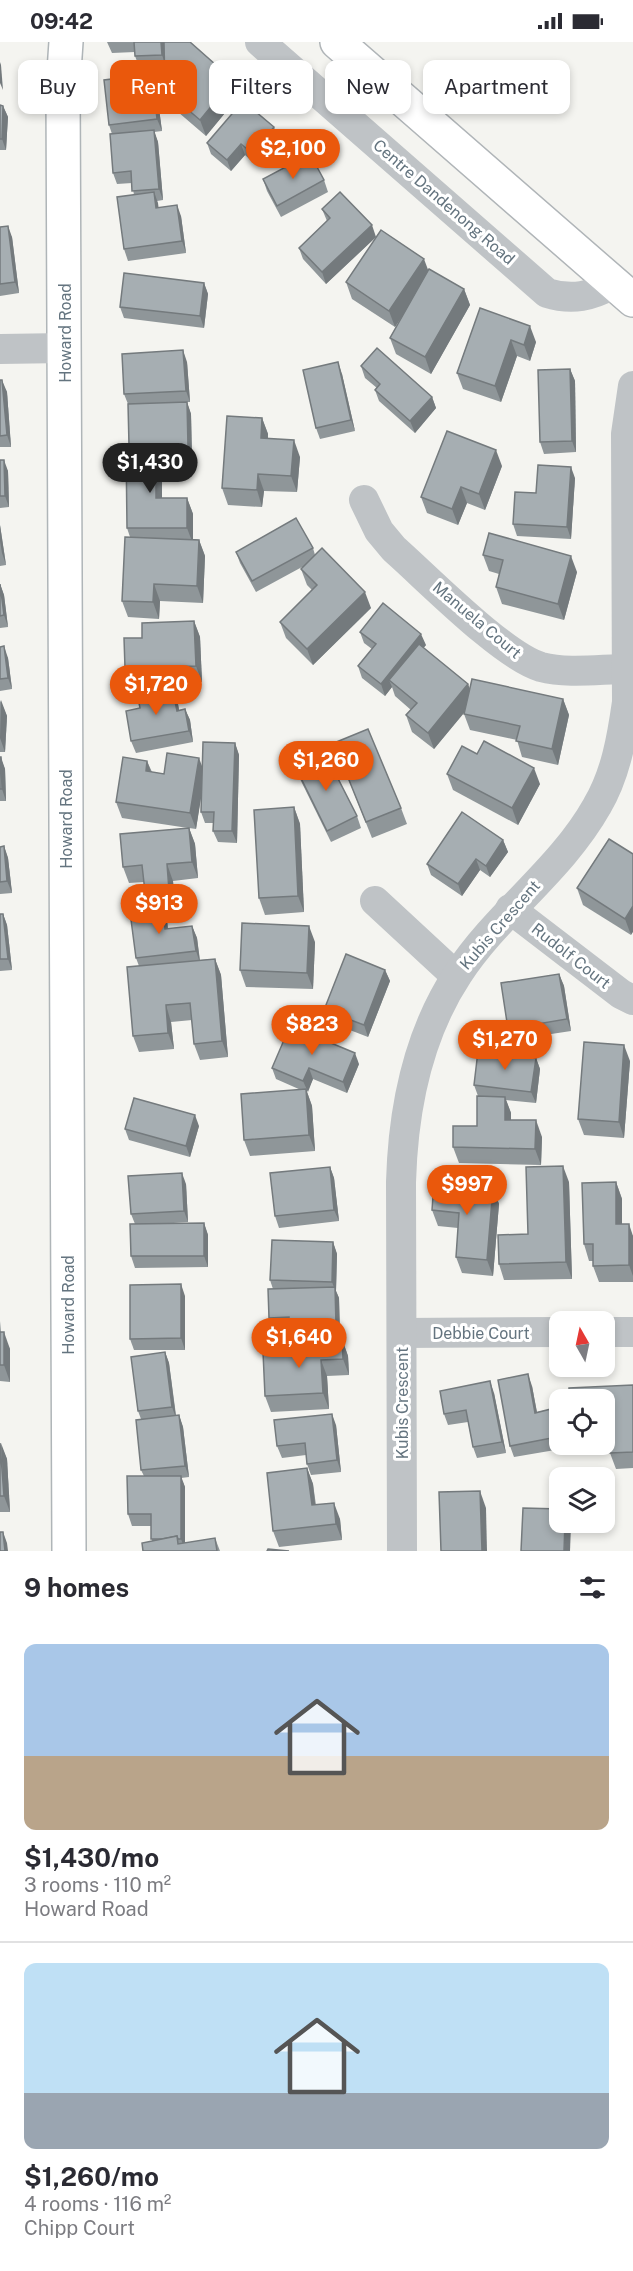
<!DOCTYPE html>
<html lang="en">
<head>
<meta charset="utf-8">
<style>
  :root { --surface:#fff; --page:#f7f7f7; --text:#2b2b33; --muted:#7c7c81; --line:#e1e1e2; --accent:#ea580c }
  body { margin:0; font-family:"Public Sans",sans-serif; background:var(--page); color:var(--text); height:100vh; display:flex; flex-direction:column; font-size:22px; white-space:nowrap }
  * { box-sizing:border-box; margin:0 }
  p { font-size:20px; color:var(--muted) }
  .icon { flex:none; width:33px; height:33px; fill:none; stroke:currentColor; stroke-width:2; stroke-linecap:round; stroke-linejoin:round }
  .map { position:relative; height:1509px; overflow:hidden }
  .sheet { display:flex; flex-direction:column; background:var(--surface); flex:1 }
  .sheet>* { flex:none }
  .hud { position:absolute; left:18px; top:18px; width:597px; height:54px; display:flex; gap:12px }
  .needle { width:39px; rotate:351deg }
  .buttons { position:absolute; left:549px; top:1269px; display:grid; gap:12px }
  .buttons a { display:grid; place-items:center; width:66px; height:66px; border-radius:12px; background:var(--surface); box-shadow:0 3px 9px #0003; font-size:30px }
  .price { position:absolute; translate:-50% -51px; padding:0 14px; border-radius:21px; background:var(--accent); color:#fff; font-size:20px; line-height:39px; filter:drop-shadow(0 2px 3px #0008) }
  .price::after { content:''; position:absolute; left:50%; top:36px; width:18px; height:14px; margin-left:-9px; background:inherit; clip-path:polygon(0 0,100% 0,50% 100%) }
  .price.selected { background:#222; color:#fff }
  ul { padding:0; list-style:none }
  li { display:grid; align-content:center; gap:12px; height:318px; padding:0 24px }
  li+li { border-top:2px solid var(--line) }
  li span { display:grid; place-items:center; height:186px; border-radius:12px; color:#555 }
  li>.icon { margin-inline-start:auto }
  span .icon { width:108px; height:108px; fill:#fffc; stroke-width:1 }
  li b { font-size:26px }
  h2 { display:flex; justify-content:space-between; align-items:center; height:72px; padding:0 24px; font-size:26px }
  .chip { padding:0 21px; border-radius:12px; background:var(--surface); box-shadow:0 3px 9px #0003; font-size:21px; line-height:54px }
  .chip.selected { background:var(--accent); color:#fff }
  .status { display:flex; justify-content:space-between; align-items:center; height:42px; padding:0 30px; background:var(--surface); direction:ltr }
  .status svg { height:16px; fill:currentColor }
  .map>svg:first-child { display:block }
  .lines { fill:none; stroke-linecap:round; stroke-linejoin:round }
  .secondary-casing { stroke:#afb5b8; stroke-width:36 }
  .primary-casing { stroke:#b0b5b8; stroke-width:36 }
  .street { stroke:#bfc3c6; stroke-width:30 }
  .secondary { stroke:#fff; stroke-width:33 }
  .primary { stroke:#fff; stroke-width:33 }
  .wall { fill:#8f9699 }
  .shaded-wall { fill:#747a7d }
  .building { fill:#a6aeb2; stroke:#747a7d; stroke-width:1.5 }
  .labels { text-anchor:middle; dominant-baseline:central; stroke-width:6; stroke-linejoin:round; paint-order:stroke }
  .street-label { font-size:16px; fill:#64747f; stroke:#fff }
</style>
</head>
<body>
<div class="status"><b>09:42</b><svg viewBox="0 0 49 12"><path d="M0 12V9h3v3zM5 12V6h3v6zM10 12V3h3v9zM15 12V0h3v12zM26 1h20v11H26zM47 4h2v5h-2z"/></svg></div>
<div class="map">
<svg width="633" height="1509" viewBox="0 0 633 1509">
  <rect width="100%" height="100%" fill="#f4f4f0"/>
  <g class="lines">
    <defs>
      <polyline id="secondary" points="66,0 63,44 69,1509"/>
      <polyline id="primary" points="337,0 633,258"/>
    </defs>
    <use href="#secondary" class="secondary-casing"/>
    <use href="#primary" class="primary-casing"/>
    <g class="street">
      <path d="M260,0L547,251C573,259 591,254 614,242"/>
      <polyline points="0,307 65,306"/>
      <path d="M364,458L379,489L394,507C427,536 503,614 541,625C568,632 601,627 628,627"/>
      <polyline points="375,859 456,934"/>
      <polyline points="510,867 621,952 633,958"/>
      <polyline points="604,1290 633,1290"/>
      <polyline points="403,1291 560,1290"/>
      <path d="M402,1509L401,1140C403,1068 417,994 458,932C498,871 561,828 597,764C616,732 622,695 627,660L626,392L633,344"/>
    </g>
    <use href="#secondary" class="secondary"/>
    <use href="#primary" class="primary"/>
  </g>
  <g class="wall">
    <polygon points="107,0 164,0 239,54 206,94 171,64 165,48 165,29 141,30 135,14 135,10 112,11"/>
    <polygon points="156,44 162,89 154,90 158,100 163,158 157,159 158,165 181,174 186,211 128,219 124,207 134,153 132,141 117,142 113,131 112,92 109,83"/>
    <polygon points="0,63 3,64 8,75 6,108 0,108"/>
    <polygon points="278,97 256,123 245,113 231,129 211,112 207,101"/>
    <polygon points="263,137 324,138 328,150 281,175 267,149"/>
    <polygon points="322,167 376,195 326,242 303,217 299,206 327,179"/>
    <polygon points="0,185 12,195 19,251 0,254"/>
    <polygon points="428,228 464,247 470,263 431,332 396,312 390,296 403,272 395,285 352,257 346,240"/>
    <polygon points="204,241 208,252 204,286 124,276 120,265"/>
    <polygon points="480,266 536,300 530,319 517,314 501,360 463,347 457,331"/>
    <polygon points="187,320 190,360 187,360 191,372 192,416 161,417 162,456 187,456 193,472 193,497 199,498 205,514 203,561 160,559 159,577 128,575 122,559 130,495 127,486 129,403 128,362 124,352"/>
    <polygon points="361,324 432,355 436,366 415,391 379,359 375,348 377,346 365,336"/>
    <polygon points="570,327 575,339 576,410 544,412 540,400"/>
    <polygon points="342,332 355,389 320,397 316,386"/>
    <polygon points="0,338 7,350 11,405 0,405"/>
    <polygon points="262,376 268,392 268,397 300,415 297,450 264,449 262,465 228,463 222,446"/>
    <polygon points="0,418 8,429 9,465 0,466"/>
    <polygon points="502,424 485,468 467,461 458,483 427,471 421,455"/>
    <polygon points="575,436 571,497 517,494 513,482 536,451"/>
    <polygon points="0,483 6,523 0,524"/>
    <polygon points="313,506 315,513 371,566 313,623 286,596 280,580 312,548 307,543 301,527 302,525 256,550 240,521 236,510"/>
    <polygon points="483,513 577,530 564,578 502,562 496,545 499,532 489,529"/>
    <polygon points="0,542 4,553 8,585 0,586"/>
    <polygon points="194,579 200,595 202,640 131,643 125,626 142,596"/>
    <polygon points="360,590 426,603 423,606 468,642 470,648 563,657 569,673 558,723 522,715 517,698 470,688 464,672 465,669 434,707 412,690 406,673 411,668 395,654 392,645 385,654 362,636 358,624 372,607 364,601"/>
    <polygon points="0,605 8,616 12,647 0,649"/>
    <polygon points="177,656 179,668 185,667 190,678 193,700 136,711 131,699 140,666"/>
    <polygon points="0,658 7,674 5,710 0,710"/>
    <polygon points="235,701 239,713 237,801 218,800 213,789 214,781 205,781 201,770 201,754 196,787 189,786 195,802 198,836 173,839 175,864 151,866 145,850 144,840 129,841 123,825 188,786 122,776 116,760 147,719 152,730 164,732 202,725"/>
    <polygon points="334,701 401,766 407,782 372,796"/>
    <polygon points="0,715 5,727 6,759 0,759"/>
    <polygon points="296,726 357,774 361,786 331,800 300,737"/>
    <polygon points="447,732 540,742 518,783 453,748"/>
    <polygon points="294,765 300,782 304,870 265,873 259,856"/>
    <polygon points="609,797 631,893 583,863 577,846"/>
    <polygon points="503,798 508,810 490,835 480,828 462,854 431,833 427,822"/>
    <polygon points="4,804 8,816 12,851 0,852 0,805"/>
    <polygon points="0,872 3,872 7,883 12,928 0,929"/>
    <polygon points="167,878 168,887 192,884 197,896 200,918 215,917 221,933 228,1015 200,1018 194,1002 192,978 171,980 174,1007 139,1010 133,994 139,924 136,916"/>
    <polygon points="315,900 313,947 246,945 240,928"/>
    <polygon points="385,928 390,939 368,995 329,980 324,968"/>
    <polygon points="559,932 564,944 571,989 512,998 508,987"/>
    <polygon points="536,1016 540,1027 536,1061 506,1058 511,1071 511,1078 542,1095 541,1123 459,1121 453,1105 477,1084 478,1054 474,1043"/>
    <polygon points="630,1019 624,1096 584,1093 578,1077"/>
    <polygon points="359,1022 347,1051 313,1037 307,1050 312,1064 315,1109 250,1114 244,1098 301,1048 276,1037 272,1026"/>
    <polygon points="199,1084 190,1115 129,1098 125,1087"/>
    <polygon points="330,1125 334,1136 339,1179 279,1186 275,1174"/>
    <polygon points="569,1140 572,1237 504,1238 499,1222 528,1192"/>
    <polygon points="616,1140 622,1157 622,1182 633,1194 633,1240 599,1240 593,1224 593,1219 589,1219 584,1202"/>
    <polygon points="186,1142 188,1180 159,1182 204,1181 208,1193 208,1225 135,1226 131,1214 135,1182 131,1172"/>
    <polygon points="493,1146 499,1162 493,1234 462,1231 456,1215 458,1186 438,1184 432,1168"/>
    <polygon points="333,1200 337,1212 336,1249 339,1256 340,1294 293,1295 290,1287 273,1287 269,1276 273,1247 270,1238"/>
    <polygon points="185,1254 185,1308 134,1308 130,1297"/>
    <polygon points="0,1279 1,1290 10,1307 10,1340 0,1339"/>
    <polygon points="342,1297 348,1314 349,1333 327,1334 329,1367 271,1370 265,1354 320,1307"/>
    <polygon points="165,1310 169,1321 176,1373 179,1373 183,1385 189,1435 181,1436 185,1445 185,1501 215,1496 220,1509 143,1509 152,1499 151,1484 132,1484 128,1472 144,1434 141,1428 141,1377 138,1369"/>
    <polygon points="633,1343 633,1426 616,1427 610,1411 610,1405 593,1406 591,1402 604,1402 604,1358"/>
    <polygon points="532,1344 537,1370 551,1367 555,1379 561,1407 514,1415 510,1404"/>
    <polygon points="494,1351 506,1411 477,1416 473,1405 468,1380 448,1383 444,1372"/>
    <polygon points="336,1383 341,1430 311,1433 307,1422 306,1413 282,1416 277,1404"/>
    <polygon points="0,1401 7,1417 10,1470 0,1470"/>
    <polygon points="307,1426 313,1442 316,1463 340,1477 342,1498 279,1505 273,1489"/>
  </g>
  <g class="shaded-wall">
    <polygon points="161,0 164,0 168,29 162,13"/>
    <polygon points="0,20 1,23 3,48 0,41"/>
    <polygon points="152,32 156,44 162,89 157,77"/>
    <polygon points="233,38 239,54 206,94 200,78"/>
    <polygon points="3,64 8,75 6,108 2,97"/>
    <polygon points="274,85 278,97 256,123 252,111"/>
    <polygon points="154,88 158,100 163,158 159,147"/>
    <polygon points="241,102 245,113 231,129 227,118"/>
    <polygon points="154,150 158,161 160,177 156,166"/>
    <polygon points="177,163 181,174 186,211 182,199"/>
    <polygon points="372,183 376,195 326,242 322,230"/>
    <polygon points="8,184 12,195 19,251 15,240"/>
    <polygon points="424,217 430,233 395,285 389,269"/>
    <polygon points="204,241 208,252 204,286 200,274"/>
    <polygon points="464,247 470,263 431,332 425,315"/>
    <polygon points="530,284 536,300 530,319 524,303"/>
    <polygon points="511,298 517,314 501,360 495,344"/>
    <polygon points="183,308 187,320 190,360 186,349"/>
    <polygon points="338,320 342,332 355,389 351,378"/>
    <polygon points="570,327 575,339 576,410 572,399"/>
    <polygon points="2,338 7,350 11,405 7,393"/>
    <polygon points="432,355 436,366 415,391 410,379"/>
    <polygon points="187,360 191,372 192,416 188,405"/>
    <polygon points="262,376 268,392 267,413 261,396"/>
    <polygon points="294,398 300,415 297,450 291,434"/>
    <polygon points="156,403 162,420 162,472 156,456"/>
    <polygon points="496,408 502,424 485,468 479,452"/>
    <polygon points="4,418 8,429 9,465 5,454"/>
    <polygon points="571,425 575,436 571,497 567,485"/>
    <polygon points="258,432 264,449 262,465 257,448"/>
    <polygon points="461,445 467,461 458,483 452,467"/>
    <polygon points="187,456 193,472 193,502 187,486"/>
    <polygon points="0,483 6,523 2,511 0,499"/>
    <polygon points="199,498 205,514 203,561 197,544"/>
    <polygon points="571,514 577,530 564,578 558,562"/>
    <polygon points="0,542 4,553 8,585 4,573"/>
    <polygon points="154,542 160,559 159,577 153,560"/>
    <polygon points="365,550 371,566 313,623 307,607"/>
    <polygon points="194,579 200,595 202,640 196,624"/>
    <polygon points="421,592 426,603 394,642 389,638 392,645 385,654 381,642"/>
    <polygon points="4,604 8,616 12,647 8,636"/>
    <polygon points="468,642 474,659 434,707 428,691"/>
    <polygon points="172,645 177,656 181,680 177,669"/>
    <polygon points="563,657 569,673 558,723 552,707"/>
    <polygon points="1,658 7,674 5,710 0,696"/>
    <polygon points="185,667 190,678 193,700 189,689"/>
    <polygon points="235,701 239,713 237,801 232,789"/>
    <polygon points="1,715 5,727 6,759 2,747"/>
    <polygon points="199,716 205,732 196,787 190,771"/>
    <polygon points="147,719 153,735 146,729"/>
    <polygon points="534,726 540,742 518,783 512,766"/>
    <polygon points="294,765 300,782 304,870 298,854"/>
    <polygon points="189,786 195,802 198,836 192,820"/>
    <polygon points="503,798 508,810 490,835 486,824"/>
    <polygon points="4,804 8,816 12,851 7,839"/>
    <polygon points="476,817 480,828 462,854 458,842"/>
    <polygon points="167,822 173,839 175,864 169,848"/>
    <polygon points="633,864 633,890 631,893 625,877"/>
    <polygon points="163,866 167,878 169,899 165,887"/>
    <polygon points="3,872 7,883 12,928 8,917"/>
    <polygon points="192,884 197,896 200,921 196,909"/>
    <polygon points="309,884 315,900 313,947 307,931"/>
    <polygon points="215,917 221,933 228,1015 222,999"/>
    <polygon points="385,928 390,939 368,995 364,983"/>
    <polygon points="559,932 564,944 571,989 567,977"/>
    <polygon points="166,963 171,980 174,1007 168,991"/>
    <polygon points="624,1003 630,1019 624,1096 619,1080"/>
    <polygon points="355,1011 359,1022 347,1051 343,1040"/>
    <polygon points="536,1016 540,1027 536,1061 531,1050"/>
    <polygon points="309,1026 313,1037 308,1050 303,1039"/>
    <polygon points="306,1047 312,1064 315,1109 309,1093"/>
    <polygon points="505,1055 511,1071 511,1094 505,1078"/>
    <polygon points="195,1073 199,1084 190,1115 186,1104"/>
    <polygon points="536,1078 542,1095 541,1123 535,1107"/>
    <polygon points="563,1124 569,1140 572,1237 566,1220"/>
    <polygon points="330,1125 334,1136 339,1179 334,1168"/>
    <polygon points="182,1131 186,1142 188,1180 184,1169"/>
    <polygon points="616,1140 622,1157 622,1199 616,1182"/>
    <polygon points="493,1146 499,1162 493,1234 487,1218"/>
    <polygon points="204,1181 208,1193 208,1225 204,1214"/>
    <polygon points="629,1182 633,1194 633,1234 629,1223"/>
    <polygon points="333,1200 337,1212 336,1249 339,1256 340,1294 336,1283 335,1248 332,1240"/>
    <polygon points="181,1242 185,1254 185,1308 181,1296"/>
    <polygon points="4,1290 10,1307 10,1340 4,1323"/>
    <polygon points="342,1297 348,1314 349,1333 343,1317"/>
    <polygon points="165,1310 169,1321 176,1376 172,1365"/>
    <polygon points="321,1318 327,1334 329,1367 323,1351"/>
    <polygon points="528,1332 532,1344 539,1382 535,1371"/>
    <polygon points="490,1339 494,1351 506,1411 502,1400"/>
    <polygon points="551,1367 555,1379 561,1407 557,1395"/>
    <polygon points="332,1372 336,1383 341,1430 337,1418"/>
    <polygon points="179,1373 183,1385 189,1435 185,1424"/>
    <polygon points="1,1401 7,1417 10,1470 4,1454"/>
    <polygon points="307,1426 313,1442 317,1480 312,1463"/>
    <polygon points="181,1434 185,1445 185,1508 181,1497"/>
    <polygon points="480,1449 486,1466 487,1509 482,1509"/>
    <polygon points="334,1461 340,1477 342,1498 336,1482"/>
    <polygon points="565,1480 570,1480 571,1484 570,1509 564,1509"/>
    <polygon points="3,1490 7,1501 8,1509 5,1509"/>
  </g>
  <g class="building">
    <polygon points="134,0 161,0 162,13 135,14"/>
    <polygon points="164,0 190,0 233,38 200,78 165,48"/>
    <polygon points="152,32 157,77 109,83 104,38"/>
    <polygon points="243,59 274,85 252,111 241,102 227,118 207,101"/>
    <polygon points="0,63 3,64 2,97 0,97"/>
    <polygon points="154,88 159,147 132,149 131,129 113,131 110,92"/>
    <polygon points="310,112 324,138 277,164 263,137"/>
    <polygon points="154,150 156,166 177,163 182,199 124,207 117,155"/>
    <polygon points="340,150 372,183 322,230 299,206 330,176 322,167"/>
    <polygon points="8,184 15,240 0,242 0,185"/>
    <polygon points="381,188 424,217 389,269 346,240"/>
    <polygon points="429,227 464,247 425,315 390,296"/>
    <polygon points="124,231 204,241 200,274 120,265"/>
    <polygon points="480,266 530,284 524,303 511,298 495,344 457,331"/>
    <polygon points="377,306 432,355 410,379 375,348 380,342 361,324"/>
    <polygon points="183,308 186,349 124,352 122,312"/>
    <polygon points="338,320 351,378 316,386 303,328"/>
    <polygon points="570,327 572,399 540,400 538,328"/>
    <polygon points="0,338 2,338 7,393 0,394"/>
    <polygon points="187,360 188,405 157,406 156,403 129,403 128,362"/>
    <polygon points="227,374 262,376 261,396 294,398 291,434 258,432 257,448 222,446"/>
    <polygon points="447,389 496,408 479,452 461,445 452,467 421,455"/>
    <polygon points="126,403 156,403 156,456 187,456 187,486 127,486"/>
    <polygon points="0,418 4,418 5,454 0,454"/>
    <polygon points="538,423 571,425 567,485 513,482 515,450 536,451"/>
    <polygon points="296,476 313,506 252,539 236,510"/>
    <polygon points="489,491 571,514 558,562 496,545 503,518 483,513"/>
    <polygon points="125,495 199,498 197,544 154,542 153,560 122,559"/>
    <polygon points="322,506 365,550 307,607 280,580 317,543 301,527"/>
    <polygon points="0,542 4,573 0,574"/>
    <polygon points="383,561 421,592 381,642 358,624 376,602 360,590"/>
    <polygon points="194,579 196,624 125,626 124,596 142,596 142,581"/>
    <polygon points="419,602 468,642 428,691 406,673 417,661 389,638"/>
    <polygon points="4,604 8,636 0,637 0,605"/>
    <polygon points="472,637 563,657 552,707 516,699 520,684 464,672"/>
    <polygon points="172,645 177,669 185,667 189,689 131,699 126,669 140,666 137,651"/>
    <polygon points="368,687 401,766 366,780 334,701"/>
    <polygon points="484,699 534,726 512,766 447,732 462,704 477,712"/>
    <polygon points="203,700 235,701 232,789 213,789 214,770 201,770"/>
    <polygon points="167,711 199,716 190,771 116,760 123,715 147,719 146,729 164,732"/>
    <polygon points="325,711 357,774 327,789 296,726"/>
    <polygon points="0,715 1,715 2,747 0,747"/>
    <polygon points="294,765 298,854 259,856 254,768"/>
    <polygon points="462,770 503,798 486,824 476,817 458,842 427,822"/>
    <polygon points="189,786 192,820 167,822 169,848 145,850 142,823 123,825 120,792"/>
    <polygon points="609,797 633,812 633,864 625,877 577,846"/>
    <polygon points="4,804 7,839 0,840 0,805"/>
    <polygon points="163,866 165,887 192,884 196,909 136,916 130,870"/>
    <polygon points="0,872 3,872 8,917 0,917"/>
    <polygon points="242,881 309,884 307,931 240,928"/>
    <polygon points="346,912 385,928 364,983 324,968"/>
    <polygon points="215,917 222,999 194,1002 190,961 166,963 168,991 133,994 127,925"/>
    <polygon points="559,932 567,977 508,987 501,941"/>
    <polygon points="290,984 355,1011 343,1040 309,1026 303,1039 272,1026"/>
    <polygon points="584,1000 624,1003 619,1080 578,1077"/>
    <polygon points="478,1009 536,1016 531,1050 474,1043"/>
    <polygon points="306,1047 309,1093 244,1098 241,1052"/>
    <polygon points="477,1054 505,1055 505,1078 536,1078 535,1107 453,1105 453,1084 477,1084"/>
    <polygon points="134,1056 195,1073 186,1104 125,1087"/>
    <polygon points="563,1124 566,1220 499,1222 498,1193 528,1192 526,1125"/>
    <polygon points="330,1125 334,1168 275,1174 270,1131"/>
    <polygon points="182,1131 184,1169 131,1172 128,1134"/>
    <polygon points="616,1140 616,1182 629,1182 629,1223 593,1224 593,1202 584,1202 582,1141"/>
    <polygon points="434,1141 493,1146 487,1218 456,1215 459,1171 432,1168"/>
    <polygon points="204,1181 204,1214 131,1214 130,1182"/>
    <polygon points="272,1198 333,1200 332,1240 270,1238"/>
    <polygon points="181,1242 181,1296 130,1297 130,1243"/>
    <polygon points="335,1245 336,1283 289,1284 289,1275 269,1276 268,1247"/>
    <rect x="0" y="1290" width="4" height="33"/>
    <polygon points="342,1297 343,1317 321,1318 323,1351 265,1354 263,1310 320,1307 319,1299"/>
    <polygon points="165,1310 172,1365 138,1369 131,1315"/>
    <polygon points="528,1332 535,1371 551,1367 557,1395 510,1404 498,1338"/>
    <polygon points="490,1339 502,1400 473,1405 466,1368 444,1372 440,1349"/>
    <polygon points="633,1343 633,1410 610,1411 609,1389 604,1389 604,1358 569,1358 569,1346"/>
    <polygon points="332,1372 337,1418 307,1422 305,1401 277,1404 274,1378"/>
    <polygon points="179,1373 185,1424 141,1428 136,1378"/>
    <polygon points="0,1401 4,1454 0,1454"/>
    <polygon points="307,1426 312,1463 334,1461 336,1482 273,1489 267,1431"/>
    <polygon points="127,1434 181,1434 181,1497 178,1497 177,1494 162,1497 151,1497 151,1472 128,1472"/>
    <polygon points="480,1449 482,1509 441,1509 439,1450"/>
    <polygon points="523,1466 560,1467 560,1480 565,1480 564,1509 521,1509"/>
    <polygon points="0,1490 3,1490 5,1509 0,1509"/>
    <polygon points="177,1494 178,1502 215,1496 217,1509 143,1509 142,1501"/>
    <polygon points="268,1507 289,1509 267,1509"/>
  </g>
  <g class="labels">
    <g class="street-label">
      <text transform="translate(444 160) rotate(41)">Centre Dandenong Road</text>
      <text transform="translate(65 291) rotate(-90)">Howard Road</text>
      <text transform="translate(477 578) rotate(40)">Manuela Court</text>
      <text transform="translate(66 777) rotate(-90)">Howard Road</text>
      <text transform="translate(500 883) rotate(-49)">Kubis Crescent</text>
      <text transform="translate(571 914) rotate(38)">Rudolf Court</text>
      <text transform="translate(68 1263) rotate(-90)">Howard Road</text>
      <text x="481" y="1291">Debbie Court</text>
      <text transform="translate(402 1361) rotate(-90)">Kubis Crescent</text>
    </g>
  </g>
</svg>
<div class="buttons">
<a><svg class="needle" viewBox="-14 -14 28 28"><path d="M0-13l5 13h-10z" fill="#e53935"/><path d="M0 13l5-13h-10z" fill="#7c7c81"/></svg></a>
<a><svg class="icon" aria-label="locate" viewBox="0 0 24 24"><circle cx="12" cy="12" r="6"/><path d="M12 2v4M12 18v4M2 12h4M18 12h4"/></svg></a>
<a><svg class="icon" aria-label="layers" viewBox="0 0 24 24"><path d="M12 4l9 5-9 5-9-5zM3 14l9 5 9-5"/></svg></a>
</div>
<b class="price" style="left:293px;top:138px">$2,100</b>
<b class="price selected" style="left:150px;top:452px">$1,430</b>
<b class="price" style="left:156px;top:674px">$1,720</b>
<b class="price" style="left:326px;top:750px">$1,260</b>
<b class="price" style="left:159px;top:893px">$913</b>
<b class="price" style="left:312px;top:1014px">$823</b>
<b class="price" style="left:505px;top:1029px">$1,270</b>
<b class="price" style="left:467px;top:1174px">$997</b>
<b class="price" style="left:299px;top:1327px">$1,640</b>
<div class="hud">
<a class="chip">Buy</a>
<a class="chip selected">Rent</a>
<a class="chip">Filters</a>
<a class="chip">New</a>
<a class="chip">Apartment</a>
</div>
</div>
<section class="sheet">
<h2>9 homes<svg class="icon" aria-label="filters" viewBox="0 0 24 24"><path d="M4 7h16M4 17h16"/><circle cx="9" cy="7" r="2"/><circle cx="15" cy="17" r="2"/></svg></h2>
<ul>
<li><span style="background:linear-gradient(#a9c7e8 60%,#b9a48a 0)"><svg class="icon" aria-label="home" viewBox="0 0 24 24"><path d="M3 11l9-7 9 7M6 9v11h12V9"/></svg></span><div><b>$1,430/mo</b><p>3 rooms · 110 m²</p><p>Howard Road</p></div></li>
<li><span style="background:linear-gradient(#bfe0f5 70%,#9aa5b1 0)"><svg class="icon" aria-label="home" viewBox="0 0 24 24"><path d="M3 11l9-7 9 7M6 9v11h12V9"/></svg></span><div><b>$1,260/mo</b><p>4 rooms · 116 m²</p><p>Chipp Court</p></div></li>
</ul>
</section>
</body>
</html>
